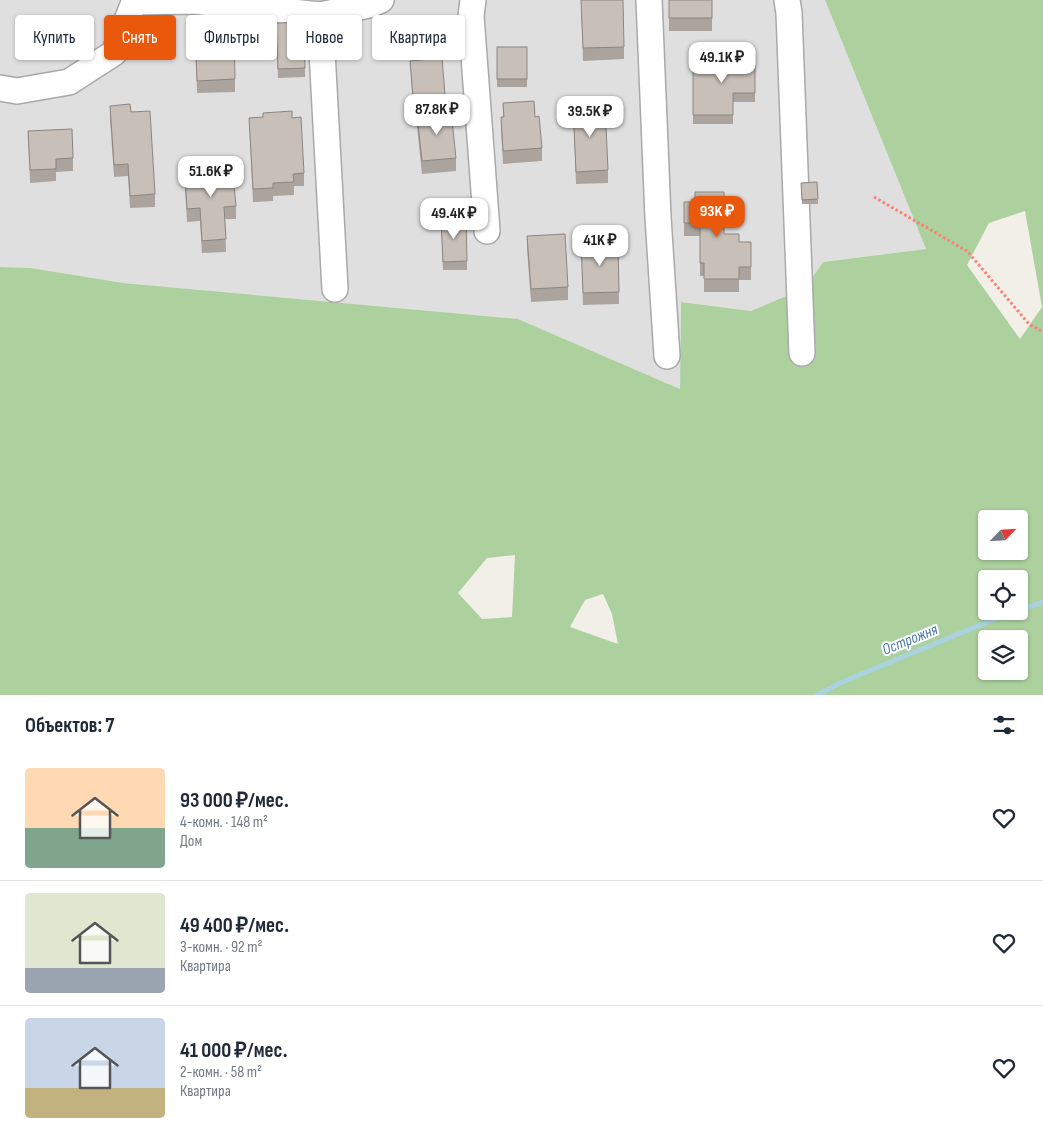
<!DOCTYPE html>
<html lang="ru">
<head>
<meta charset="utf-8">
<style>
  :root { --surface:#fff; --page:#f2f2f3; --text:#1f2937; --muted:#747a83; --line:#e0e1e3; --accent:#ea580c }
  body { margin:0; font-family:"Sofia Sans Condensed",sans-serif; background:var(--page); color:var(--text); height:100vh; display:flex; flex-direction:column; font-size:19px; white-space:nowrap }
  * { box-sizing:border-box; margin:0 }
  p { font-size:16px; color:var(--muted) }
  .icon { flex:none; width:28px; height:28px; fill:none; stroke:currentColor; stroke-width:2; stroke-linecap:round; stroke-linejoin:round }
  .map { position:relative; height:695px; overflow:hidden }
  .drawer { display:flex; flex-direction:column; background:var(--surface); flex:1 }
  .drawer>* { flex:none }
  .hud { position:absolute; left:15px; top:15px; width:500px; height:45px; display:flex; gap:10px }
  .needle { width:32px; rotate:65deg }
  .buttons { position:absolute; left:978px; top:510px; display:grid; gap:10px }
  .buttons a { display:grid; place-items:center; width:50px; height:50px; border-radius:5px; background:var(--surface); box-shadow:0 1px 4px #0004; font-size:25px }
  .price { position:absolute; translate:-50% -42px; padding:0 11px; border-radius:10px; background:#fff; color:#222; font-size:16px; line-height:32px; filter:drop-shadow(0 1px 2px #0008) }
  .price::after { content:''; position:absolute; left:50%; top:30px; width:15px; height:11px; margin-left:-8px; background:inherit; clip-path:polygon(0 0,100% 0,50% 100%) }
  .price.current { background:var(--accent); color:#fff }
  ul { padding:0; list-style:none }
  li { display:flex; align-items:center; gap:15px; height:125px; padding:0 25px }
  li+li { border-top:1px solid var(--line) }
  li span { display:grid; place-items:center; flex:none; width:140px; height:100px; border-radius:5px; color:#555 }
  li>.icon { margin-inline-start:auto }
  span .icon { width:60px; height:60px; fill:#fffc; stroke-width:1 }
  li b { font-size:21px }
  h2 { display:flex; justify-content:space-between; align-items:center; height:60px; padding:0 25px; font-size:21px }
  .chip { padding:0 18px; border-radius:5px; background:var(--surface); box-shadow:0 1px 4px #0004; font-size:18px; line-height:45px }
  .chip.current { background:var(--accent); color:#fff }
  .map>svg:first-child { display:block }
  .residential { fill:#e0dfdf }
  .forest { fill:#add19e; fill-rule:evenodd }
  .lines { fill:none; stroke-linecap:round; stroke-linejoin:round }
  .stream { stroke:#aad3df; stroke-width:5 }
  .minor-casing { stroke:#a9a9a9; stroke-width:28 }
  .path { stroke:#fa8072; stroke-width:3; stroke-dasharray:2.5 2.5; stroke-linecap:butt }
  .minor { stroke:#fff; stroke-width:25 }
  .wall { fill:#aba49e }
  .building { fill:#c7bfb8; stroke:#8b8681 }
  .labels { text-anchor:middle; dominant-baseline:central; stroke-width:4; stroke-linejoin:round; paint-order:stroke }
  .water-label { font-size:16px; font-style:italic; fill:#4a7aab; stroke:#fff }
</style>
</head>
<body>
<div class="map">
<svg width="1043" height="695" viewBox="0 0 1043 695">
  <rect width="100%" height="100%" fill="#f2efe9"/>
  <polygon class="residential" points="0,0 825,0 926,249 823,262 805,288 751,311 681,302 680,389 518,319 123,283 31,268 0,267"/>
  <path class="forest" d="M825,0H1043V695H0V267L31,268L123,283L518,319L680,389L681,302L751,311L805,288L823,262L926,249ZM1025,211L1042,307L1020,339L967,265L989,223ZM986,519H1019V551H986ZM515,555L512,617L482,619L458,593L487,558ZM986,579H1019V611H986ZM603,594L612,614L618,644L570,627L585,600ZM986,639H1019V671H986Z"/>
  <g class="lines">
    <g class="stream">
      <polyline points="1019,610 1043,602"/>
      <polyline points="817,695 842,682 1014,611"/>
    </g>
    <defs>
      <g id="minor">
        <polyline points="473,0 471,16 487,231"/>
        <polyline points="649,0 658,217 667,356"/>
        <polyline points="787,0 789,13 802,353"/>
        <polyline points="136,2 193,1 320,15 369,5 381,0"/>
        <polyline points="320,15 335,289"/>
        <polyline points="0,88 17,91 69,82 114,53 135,0"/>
      </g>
    </defs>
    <use href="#minor" class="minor-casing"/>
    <polyline class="path" points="874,197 967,251 1029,324 1043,332"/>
    <use href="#minor" class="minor"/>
  </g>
  <g class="wall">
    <polygon points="581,0 624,47 624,59 583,61"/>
    <rect x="669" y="0" width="43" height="31"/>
    <polygon points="276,32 305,68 305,77 278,78"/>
    <polygon points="195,33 235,79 235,92 197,93"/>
    <rect x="497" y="47" width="30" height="40"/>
    <polygon points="755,54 755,102 733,102 733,124 693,124 693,64 726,64"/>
    <polygon points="410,61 445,95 445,104 413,106"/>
    <polygon points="503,103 535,117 542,148 542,161 503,164 501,129 501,117 503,117"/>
    <polygon points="110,106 131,112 155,194 155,207 130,208 128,176 114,177 110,118"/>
    <polygon points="573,106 608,170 608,183 576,184"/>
    <polygon points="417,114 456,158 456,171 422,174 417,127"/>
    <polygon points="263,117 292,118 304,173 304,186 294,186 294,195 273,196 273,201 253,202 249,118"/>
    <polygon points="28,131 73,158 73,171 56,172 56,181 30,183"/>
    <polygon points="196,162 222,175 236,206 236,219 225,219 226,252 202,253 200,221 187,222 185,190 185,177 196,177"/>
    <polygon points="817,182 818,204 802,204 801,183"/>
    <polygon points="684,202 724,234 739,242 751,242 751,280 739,280 739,292 704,292 704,276 700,276 700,236 684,236"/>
    <polygon points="441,219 467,261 467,270 443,270"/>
    <polygon points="527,236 568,287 568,300 531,302 527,249"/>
    <polygon points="618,241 619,304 583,305 581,242"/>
  </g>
  <g class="building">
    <polygon points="581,0 623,0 624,47 583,48"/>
    <rect x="669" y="0" width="43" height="18"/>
    <polygon points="303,22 305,68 278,69 276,23"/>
    <polygon points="234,31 235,79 197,81 195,33"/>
    <rect x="497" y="47" width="30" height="32"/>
    <polygon points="726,54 755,54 755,93 733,93 733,115 693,115 693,64 726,64"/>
    <polygon points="442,58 445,95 413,97 410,61"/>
    <polygon points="534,101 535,117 539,116 542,148 503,151 501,117 504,117 503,103"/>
    <polygon points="130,104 131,112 150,111 155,194 130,196 128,164 114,165 110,106"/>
    <polygon points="605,104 608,170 576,172 573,106"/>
    <polygon points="292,111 292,118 301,117 304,173 293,174 294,182 273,183 273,188 253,189 249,118 263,117 263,113"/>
    <polygon points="451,111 456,158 422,161 417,114"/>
    <polygon points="72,129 73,158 56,159 56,169 30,170 28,131"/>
    <polygon points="221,160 222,175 233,174 236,206 224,207 226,239 202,241 200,208 187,209 185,177 197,176 196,162"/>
    <polygon points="817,182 818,199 802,200 801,183"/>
    <polygon points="695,192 724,192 724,234 739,234 739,242 751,242 751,267 739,267 739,279 704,279 704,263 700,263 700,223 684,223 684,202 695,202"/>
    <polygon points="466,218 467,261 443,262 441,219"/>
    <polygon points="565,234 568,287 531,289 527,236"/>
    <polygon points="618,241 619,292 583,293 581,242"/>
  </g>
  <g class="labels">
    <g class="water-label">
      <text transform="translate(910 640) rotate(-22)">Острожня</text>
    </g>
  </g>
</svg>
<div class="buttons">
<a><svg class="needle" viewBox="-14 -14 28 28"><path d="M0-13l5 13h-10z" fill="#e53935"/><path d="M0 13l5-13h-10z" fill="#747a83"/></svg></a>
<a><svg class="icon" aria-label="locate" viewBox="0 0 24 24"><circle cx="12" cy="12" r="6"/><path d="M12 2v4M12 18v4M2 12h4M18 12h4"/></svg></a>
<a><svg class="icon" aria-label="layers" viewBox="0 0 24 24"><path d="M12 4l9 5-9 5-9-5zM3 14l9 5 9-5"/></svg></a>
</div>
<b class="price" style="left:722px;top:84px">49.1K ₽</b>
<b class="price" style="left:437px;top:136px">87.8K ₽</b>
<b class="price" style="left:590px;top:138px">39.5K ₽</b>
<b class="price" style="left:211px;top:198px">51.6K ₽</b>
<b class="price current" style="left:717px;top:238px">93K ₽</b>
<b class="price" style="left:454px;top:240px">49.4K ₽</b>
<b class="price" style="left:600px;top:267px">41K ₽</b>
<div class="hud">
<a class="chip">Купить</a>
<a class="chip current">Снять</a>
<a class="chip">Фильтры</a>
<a class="chip">Новое</a>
<a class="chip">Квартира</a>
</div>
</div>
<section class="drawer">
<h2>Объектов: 7<svg class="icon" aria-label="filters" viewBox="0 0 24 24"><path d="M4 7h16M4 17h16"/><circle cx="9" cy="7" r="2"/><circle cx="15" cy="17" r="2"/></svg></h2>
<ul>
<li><span style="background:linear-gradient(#ffd9b3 60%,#7fa58c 0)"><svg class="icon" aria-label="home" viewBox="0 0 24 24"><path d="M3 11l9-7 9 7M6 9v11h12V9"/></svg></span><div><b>93 000 ₽/мес.</b><p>4-комн. · 148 m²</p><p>Дом</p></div><svg class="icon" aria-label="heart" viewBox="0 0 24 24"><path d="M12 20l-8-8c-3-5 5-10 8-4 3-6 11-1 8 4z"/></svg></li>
<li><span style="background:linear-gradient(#dfe7d0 75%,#9aa5b1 0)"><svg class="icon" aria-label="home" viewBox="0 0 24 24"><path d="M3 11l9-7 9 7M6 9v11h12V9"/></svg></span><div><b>49 400 ₽/мес.</b><p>3-комн. · 92 m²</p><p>Квартира</p></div><svg class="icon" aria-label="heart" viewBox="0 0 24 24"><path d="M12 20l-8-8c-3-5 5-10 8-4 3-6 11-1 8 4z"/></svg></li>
<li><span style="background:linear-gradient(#c9d6e8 70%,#c2b280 0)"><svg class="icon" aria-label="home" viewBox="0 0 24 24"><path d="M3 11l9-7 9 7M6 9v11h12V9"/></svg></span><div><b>41 000 ₽/мес.</b><p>2-комн. · 58 m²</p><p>Квартира</p></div><svg class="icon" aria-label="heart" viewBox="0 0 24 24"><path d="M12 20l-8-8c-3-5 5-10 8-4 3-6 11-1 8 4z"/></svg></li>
</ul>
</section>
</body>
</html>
